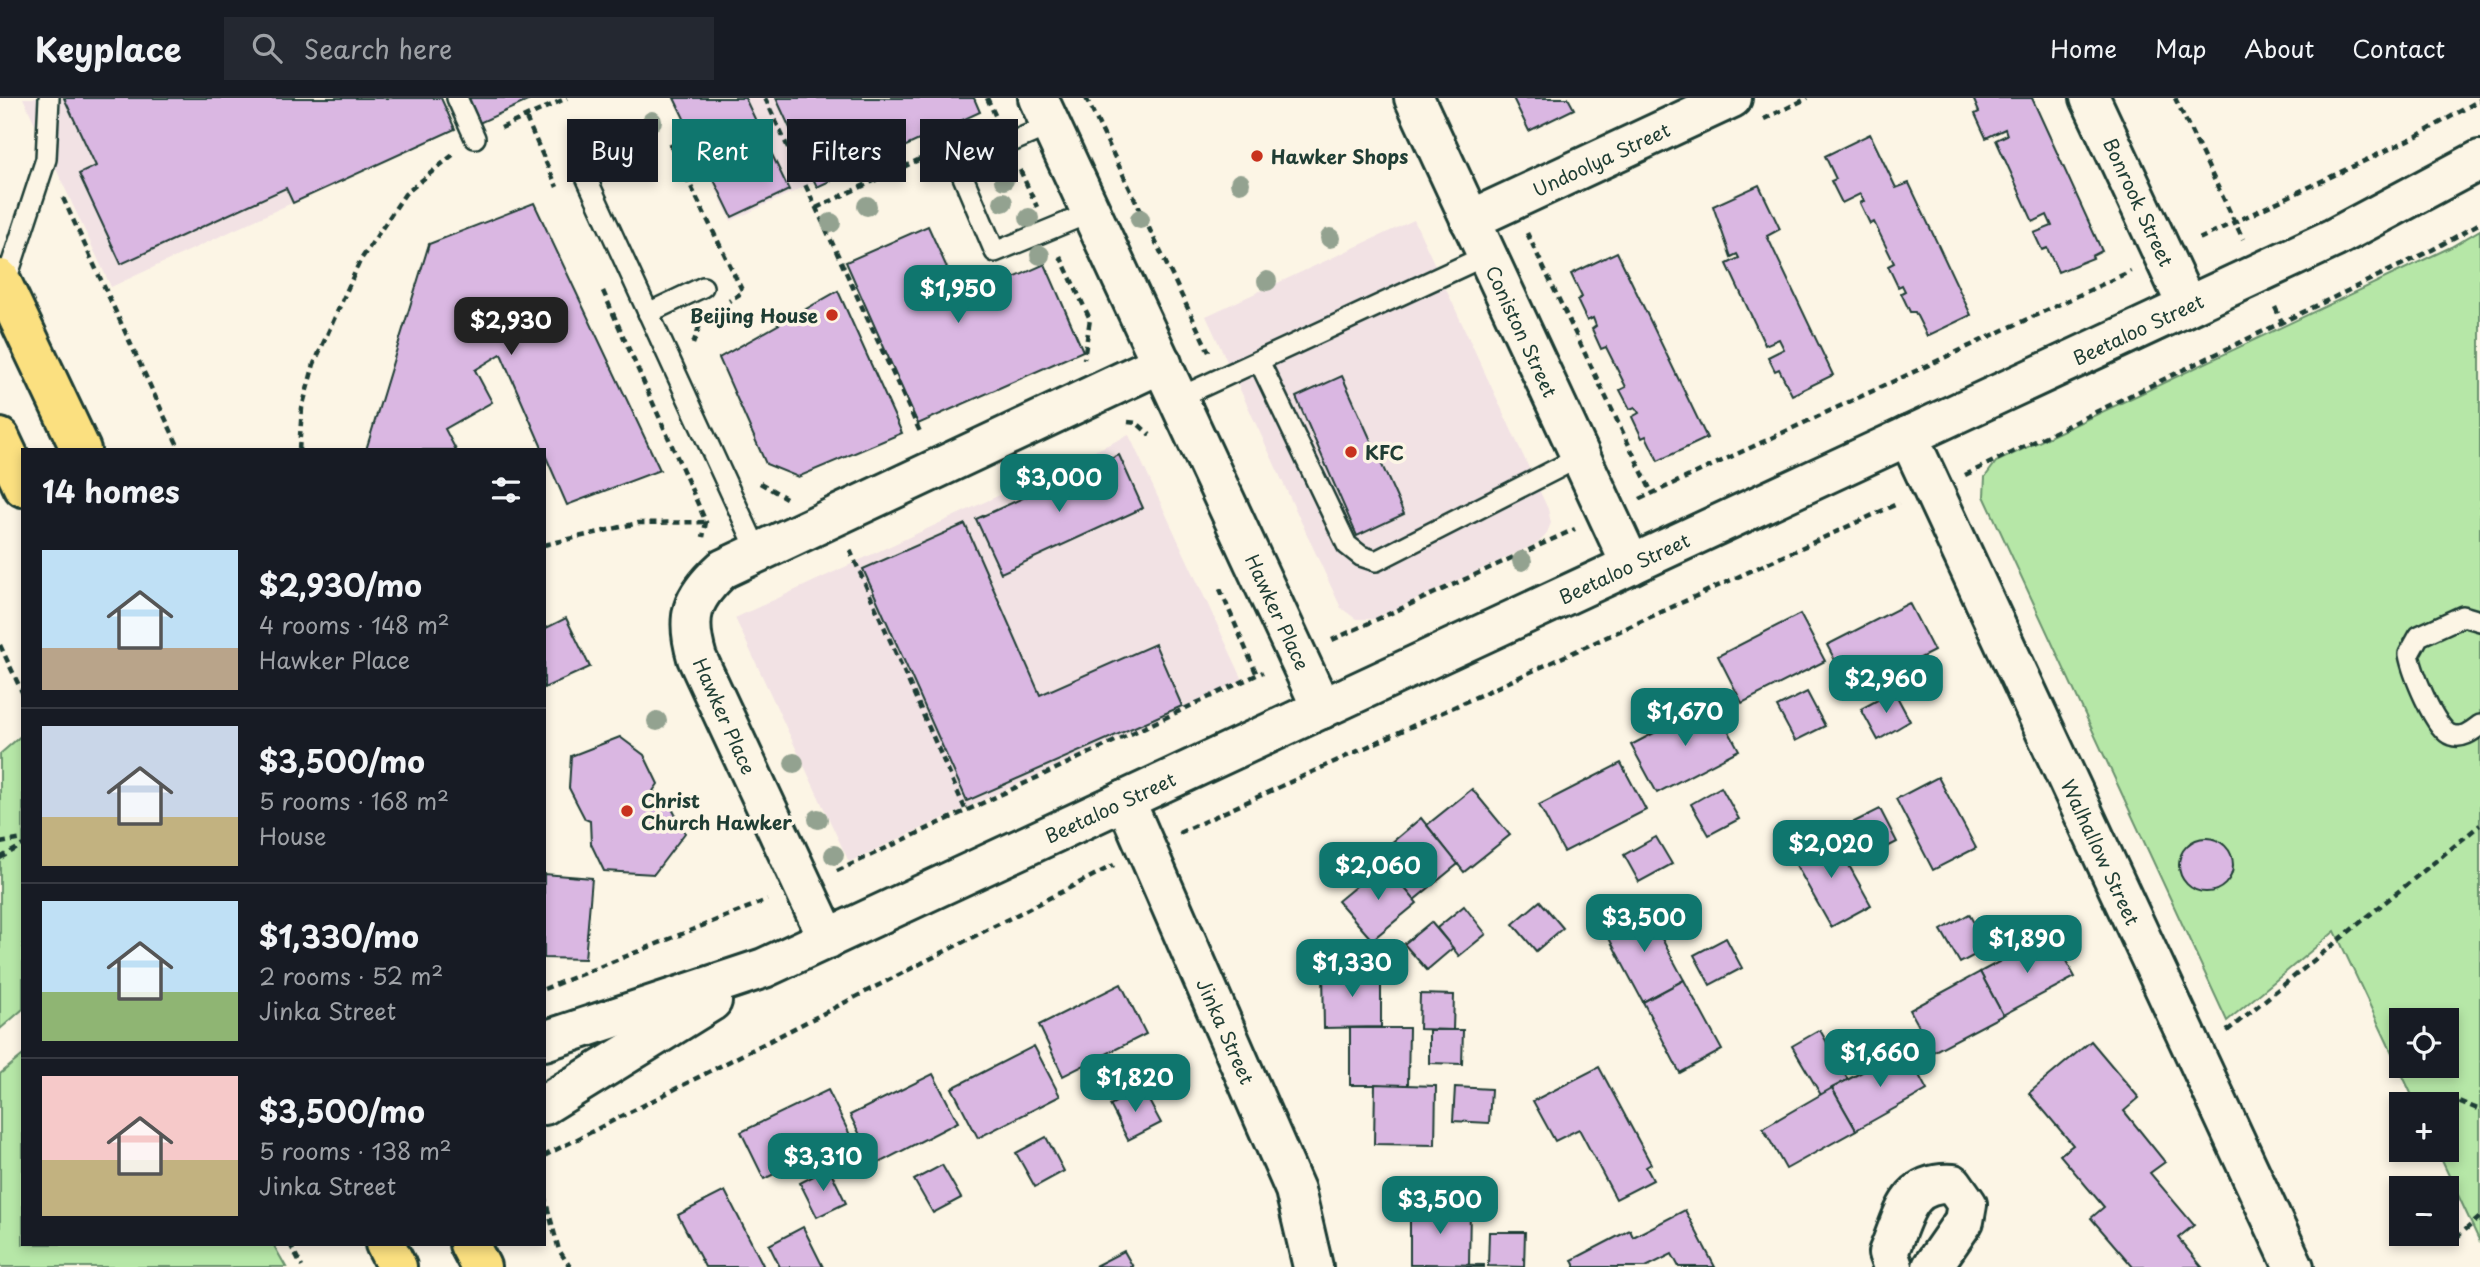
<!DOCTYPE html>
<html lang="en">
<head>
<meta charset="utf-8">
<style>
  :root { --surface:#171b24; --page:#242831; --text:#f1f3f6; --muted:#9ea1a6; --line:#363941; --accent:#0f766e }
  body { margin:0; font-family:"Playpen Sans",sans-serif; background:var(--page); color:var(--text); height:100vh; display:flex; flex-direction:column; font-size:26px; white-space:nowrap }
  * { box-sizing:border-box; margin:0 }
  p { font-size:23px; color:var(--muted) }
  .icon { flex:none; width:38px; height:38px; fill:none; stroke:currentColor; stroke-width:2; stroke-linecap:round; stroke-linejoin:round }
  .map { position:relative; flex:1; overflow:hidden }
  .panel { position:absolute; left:21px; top:350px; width:525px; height:798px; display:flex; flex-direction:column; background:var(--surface); border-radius:0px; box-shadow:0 4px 10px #0003 }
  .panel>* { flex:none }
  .banner { position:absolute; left:567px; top:21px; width:665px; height:63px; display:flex; gap:14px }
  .controls { position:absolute; left:2389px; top:910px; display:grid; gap:14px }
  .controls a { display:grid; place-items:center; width:70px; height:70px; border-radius:0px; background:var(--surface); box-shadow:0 4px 10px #0003; font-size:35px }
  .price { position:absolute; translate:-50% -60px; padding:0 16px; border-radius:14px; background:var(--accent); color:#fff; font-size:23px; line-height:46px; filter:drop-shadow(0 2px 4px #0008) }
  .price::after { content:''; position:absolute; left:50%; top:42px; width:21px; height:16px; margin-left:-10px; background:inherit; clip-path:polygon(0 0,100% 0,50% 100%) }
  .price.current { background:#222; color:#fff }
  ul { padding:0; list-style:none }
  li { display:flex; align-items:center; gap:21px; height:175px; padding:0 21px }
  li+li { border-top:2px solid var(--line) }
  li span { display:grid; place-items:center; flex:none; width:196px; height:140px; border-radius:0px; color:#555 }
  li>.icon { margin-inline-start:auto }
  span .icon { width:84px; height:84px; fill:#fffc; stroke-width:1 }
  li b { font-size:30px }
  h2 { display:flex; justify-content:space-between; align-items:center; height:84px; padding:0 21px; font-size:30px }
  .chip { padding:0 24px; border-radius:0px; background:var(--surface); box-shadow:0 4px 10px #0003; font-size:24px; line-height:63px }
  .chip.current { background:var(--accent); color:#fff }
  header { display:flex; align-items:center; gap:42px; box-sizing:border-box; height:98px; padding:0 35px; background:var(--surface); border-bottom:2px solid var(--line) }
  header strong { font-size:33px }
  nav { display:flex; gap:38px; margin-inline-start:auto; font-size:24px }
  .search { width:490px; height:63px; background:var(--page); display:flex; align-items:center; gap:18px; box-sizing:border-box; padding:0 24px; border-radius:0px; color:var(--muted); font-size:26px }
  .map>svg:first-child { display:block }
  .built { fill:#f2e2e4 }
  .green { fill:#b6e7a7; stroke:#6a926e; stroke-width:2; fill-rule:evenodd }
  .building { fill:#dab7e2; stroke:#1f3d34; stroke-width:2 }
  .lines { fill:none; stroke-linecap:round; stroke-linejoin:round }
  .service-casing { stroke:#1f3d34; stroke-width:24 }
  .minor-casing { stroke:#1f3d34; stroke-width:44 }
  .primary-casing { stroke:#1f3d34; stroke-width:44 }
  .path { stroke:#1f3d34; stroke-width:4.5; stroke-dasharray:7 5; stroke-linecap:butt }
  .service { stroke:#fcf5e5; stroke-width:19 }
  .minor { stroke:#fcf5e5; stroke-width:38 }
  .primary { stroke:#fbe080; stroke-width:38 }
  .tree { fill:#93a290 }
  .poi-dot { fill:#c8321e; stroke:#fcf5e5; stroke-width:2.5 }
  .labels { text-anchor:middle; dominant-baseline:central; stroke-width:7; stroke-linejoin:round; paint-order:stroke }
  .poi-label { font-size:19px; font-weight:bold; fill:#1f3d34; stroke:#fcf5e5; text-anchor:start }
  .street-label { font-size:19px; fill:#1f3d34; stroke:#fcf5e5 }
</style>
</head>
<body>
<header>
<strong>Keyplace</strong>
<div class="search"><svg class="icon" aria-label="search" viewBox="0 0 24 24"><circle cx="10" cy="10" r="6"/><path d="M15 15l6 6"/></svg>Search here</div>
<nav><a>Home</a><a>Map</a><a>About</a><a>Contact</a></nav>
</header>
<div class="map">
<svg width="2480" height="1169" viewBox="0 0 2480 1169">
  <rect width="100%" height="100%" fill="#fcf5e5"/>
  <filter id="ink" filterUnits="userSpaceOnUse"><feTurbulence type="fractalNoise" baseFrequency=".0143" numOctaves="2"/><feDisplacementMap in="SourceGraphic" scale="14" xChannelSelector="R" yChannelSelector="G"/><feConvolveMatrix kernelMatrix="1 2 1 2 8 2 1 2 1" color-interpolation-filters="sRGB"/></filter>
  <g filter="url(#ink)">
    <g class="built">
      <polygon points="23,0 437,0 451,31 111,189"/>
      <polygon points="674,0 973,0 977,8 731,123"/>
      <polygon points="1414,122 1548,411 1551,425 1546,437 1538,445 1374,521 1356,521 1341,510 1206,218"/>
      <polygon points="1129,337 1243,582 849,764 735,520"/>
    </g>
    <g class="green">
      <path d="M2480,132V1144L2437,1052H2446V1006H2416L2335,833L2227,923L1984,398L1985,379L1996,364L2451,149ZM2401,922H2446V968H2401Z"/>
      <polygon points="23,636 23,911 0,931 0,656"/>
      <polygon points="23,957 23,1146 273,1146 286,1169 0,1169 0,976"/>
    </g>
    <g class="building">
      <polygon points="64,0 441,0 455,31 293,105 286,90 121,166 79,76 96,68"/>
      <polygon points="465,0 534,0 477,26"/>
      <polygon points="674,0 745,0 789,92 732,119"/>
      <polygon points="776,0 974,0 980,14 817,89"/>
      <polygon points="1513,0 1568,0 1574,11 1529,33"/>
      <polygon points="1973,0 2032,0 2102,153 2092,158 2093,160 2058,174 2047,150 2042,152 2034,135 2052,128 2047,117 2033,124 1996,42 2007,37 2005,31 1986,40 1975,16 1979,14"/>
      <polygon points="1870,36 1896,90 1909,85 1971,217 1927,238 1915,214 1910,214 1901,195 1905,193 1902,187 1898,189 1888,168 1894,165 1874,124 1870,126 1860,105 1864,103 1860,96 1842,105 1831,83 1836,81 1825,58"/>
      <polygon points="1759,87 1780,131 1767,138 1833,277 1792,297 1779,271 1775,273 1768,259 1784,251 1779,241 1765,247 1727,166 1739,160 1737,156 1731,159 1713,108"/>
      <polygon points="534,105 660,372 567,407 501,256 475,272 492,304 445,331 456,352 366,352 429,146"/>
      <polygon points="928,128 962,203 1045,166 1083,253 918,326 846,164"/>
      <polygon points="1617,154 1707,340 1658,363 1646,338 1642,340 1632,319 1639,315 1635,309 1630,311 1620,292 1626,289 1606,249 1601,251 1592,231 1596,228 1593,220 1587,223 1577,202 1582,199 1571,176"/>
      <polygon points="838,193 902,335 798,379 766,366 719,260"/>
      <polygon points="1342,278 1404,416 1357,438 1296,299"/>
      <polygon points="1119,357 1143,410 1001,475 976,421"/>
      <polygon points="965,426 1040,597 1155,546 1182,608 967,703 863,471"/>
      <polygon points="1909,505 1934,553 1852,595 1827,547"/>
      <polygon points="1800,516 1825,563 1742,605 1718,558"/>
      <polygon points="566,520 590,569 544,590 544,531"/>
      <polygon points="1894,593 1910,623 1878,642 1861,611"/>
      <polygon points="1807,594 1825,628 1795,643 1777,609"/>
      <polygon points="1713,604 1739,652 1657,695 1631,647"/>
      <polygon points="620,639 644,657 658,686 653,693 669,705 685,735 654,776 604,773 591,746 590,723 585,721 569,690 571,658"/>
      <polygon points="1621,665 1646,712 1564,754 1539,707"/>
      <polygon points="1938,679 1976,750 1933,772 1896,701"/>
      <polygon points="1721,689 1739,721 1709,737 1691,706"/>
      <polygon points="1472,691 1510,737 1464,774 1427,727"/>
      <polygon points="1880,711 1897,744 1868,759 1850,726"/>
      <polygon points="1421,720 1458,766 1414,802 1377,757"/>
      <polygon points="1831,735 1871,807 1831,829 1791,758"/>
      <polygon points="1656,739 1672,766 1639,784 1624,757"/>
      <circle cx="2206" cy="767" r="27"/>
      <polygon points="1384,765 1417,805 1372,842 1338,803"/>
      <polygon points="544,776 592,780 585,861 544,860"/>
      <polygon points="1540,803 1563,830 1536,853 1513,826"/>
      <polygon points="1464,808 1486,836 1459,858 1437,830"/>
      <polygon points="1645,809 1684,882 1643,904 1604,831"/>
      <polygon points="1969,816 1988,850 1960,865 1941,832"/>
      <polygon points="1431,824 1453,850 1427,872 1404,846"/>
      <polygon points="2051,836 2075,879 2003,917 1980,874"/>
      <polygon points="1726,840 1742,870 1710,887 1694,857"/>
      <polygon points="1381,872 1381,929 1324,930 1323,873"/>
      <polygon points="1980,874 2003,917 1933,954 1910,912"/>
      <polygon points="1684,882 1722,952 1680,975 1643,904"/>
      <polygon points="1121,886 1146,936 1063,978 1039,927"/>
      <polygon points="1420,896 1454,897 1453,932 1419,931"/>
      <polygon points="1350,930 1409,930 1408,987 1350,987"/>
      <polygon points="1429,932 1463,932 1462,966 1429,965"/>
      <polygon points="1820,932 1848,982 1821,997 1792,948"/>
      <polygon points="2091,943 2139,1000 2124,1013 2165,1064 2150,1075 2194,1127 2178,1140 2202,1169 2133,1169 2091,1120 2104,1109 2060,1057 2073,1047 2029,995"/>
      <polygon points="1034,948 1060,998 978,1040 952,990"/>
      <polygon points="1905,951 1927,992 1856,1032 1832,990"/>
      <polygon points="1599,969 1651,1066 1646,1069 1653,1082 1616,1101 1579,1031 1555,1043 1533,1003"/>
      <polygon points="933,976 958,1024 875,1067 850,1017"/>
      <polygon points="1375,986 1436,988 1435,1047 1374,1046"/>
      <polygon points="1455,989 1491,991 1489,1025 1453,1023"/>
      <polygon points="1142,990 1161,1025 1128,1042 1110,1007"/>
      <polygon points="1832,990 1856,1032 1786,1071 1763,1030"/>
      <polygon points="828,992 851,1039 764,1081 741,1034"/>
      <polygon points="1046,1039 1064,1073 1035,1089 1016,1055"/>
      <polygon points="942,1067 961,1100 933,1115 914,1082"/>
      <polygon points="829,1070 846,1105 817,1119 800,1085"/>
      <polygon points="725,1093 763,1167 760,1169 705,1169 678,1117"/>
      <polygon points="1410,1109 1470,1110 1469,1167 1410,1167"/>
      <polygon points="1685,1112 1715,1169 1679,1169 1672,1156 1646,1169 1575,1169 1572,1162 1630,1132 1633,1139"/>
      <polygon points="803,1129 823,1169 780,1169 769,1147"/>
      <polygon points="1489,1134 1525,1134 1524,1169 1488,1168"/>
      <polygon points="1124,1153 1133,1169 1095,1168"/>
      <polygon points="1424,1166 1484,1167 1484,1169 1424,1169"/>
    </g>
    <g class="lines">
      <defs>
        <g id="service">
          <polyline points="457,0 475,40"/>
          <polyline points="1051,27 958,67 995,154 1092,114"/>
          <polyline points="586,79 758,454"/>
          <polyline points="4,189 46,61 49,0"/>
          <polyline points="648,215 703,189"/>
          <polyline points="1259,263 1347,447 1361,458 1376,463 1580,359"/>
          <polyline points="1178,300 1487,157"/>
          <path d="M2480,523L2463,518L2419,538L2409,556C2412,573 2435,632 2451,637C2462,641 2471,634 2480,627"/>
        </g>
        <g id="minor">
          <polyline points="1038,0 1322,611"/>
          <polyline points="1414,0 1631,467"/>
          <polyline points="2090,0 2187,208"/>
          <polyline points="1470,122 1732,0"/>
          <polyline points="1908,338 2294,1169"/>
          <polyline points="1125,702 1295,1092 1313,1169"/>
          <path d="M828,841L697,560C685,519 691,500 723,471L1162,265"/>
          <polyline points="544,943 764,870 2334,140 2480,62"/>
          <polyline points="544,1007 712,903"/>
          <path d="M1893,1169L1888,1155C1904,1118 1906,1083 1953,1086L1967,1106L1964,1123L1932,1169"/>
        </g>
        <g id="primary">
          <polyline points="0,181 81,352"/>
          <polyline points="0,340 23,389"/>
          <polyline points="385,1146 397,1169"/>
          <polyline points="469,1146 481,1169"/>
        </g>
      </defs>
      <use href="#service" class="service-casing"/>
      <use href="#minor" class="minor-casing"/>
      <use href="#primary" class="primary-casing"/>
      <g class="path">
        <polyline points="765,0 921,336"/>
        <polyline points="987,0 996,19"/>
        <polyline points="1086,0 1209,254"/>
        <polyline points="2175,0 2243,141"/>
        <polyline points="526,20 557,89"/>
        <polyline points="1764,21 1808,0"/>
        <polyline points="501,30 567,0"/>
        <polyline points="670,46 743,194 729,203"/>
        <polyline points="1020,72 1037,109"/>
        <polyline points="63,100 180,352"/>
        <polyline points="816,110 931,56"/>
        <polyline points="1527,135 1652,395"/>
        <polyline points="2199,141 2417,38 2480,2"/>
        <polyline points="1060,158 1090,221 1084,261"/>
        <polyline points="603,193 706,424 703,439"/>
        <polyline points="2275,209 2282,224"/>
        <polyline points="693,246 702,221"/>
        <polyline points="1128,324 1137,325 1150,337"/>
        <polyline points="299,352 302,310 314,266 360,163 405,96 454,56"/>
        <polyline points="1965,377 2432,152 2480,125"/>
        <polyline points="760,385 786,400"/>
        <polyline points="1640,401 2131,173"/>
        <polyline points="544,447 638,425 706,424"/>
        <polyline points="850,452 966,713"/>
        <polyline points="1220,491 1257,577"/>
        <polyline points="1332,542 1575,431"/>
        <polyline points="0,547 23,596"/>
        <polyline points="1179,735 1899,405"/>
        <polyline points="0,745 23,741"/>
        <polyline points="0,760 23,747"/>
        <polyline points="837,773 1263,574"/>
        <polyline points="544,891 767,802"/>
        <polyline points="2227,933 2480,727"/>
        <polyline points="2436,1006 2456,1002 2480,1012"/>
        <polyline points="544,1058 1114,767"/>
        <polyline points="544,1097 559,1152 570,1169"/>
        <polyline points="2456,1140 2480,1119"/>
        <polyline points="290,1146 302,1169"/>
      </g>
      <use href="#service" class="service"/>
      <use href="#minor" class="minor"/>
      <use href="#primary" class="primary"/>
    </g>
    <g class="tree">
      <circle cx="652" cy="23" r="10"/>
      <circle cx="1004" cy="82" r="10"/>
      <circle cx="1240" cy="85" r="10"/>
      <circle cx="1003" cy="104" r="10"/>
      <circle cx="867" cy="108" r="10"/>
      <circle cx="1029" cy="120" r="10"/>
      <circle cx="1140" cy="121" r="10"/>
      <circle cx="831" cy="125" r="10"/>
      <circle cx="1330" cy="140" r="10"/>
      <circle cx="1040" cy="157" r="10"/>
      <circle cx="1267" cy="183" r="10"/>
      <circle cx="1522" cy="463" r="10"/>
      <circle cx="657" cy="623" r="10"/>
      <circle cx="794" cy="665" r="10"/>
      <circle cx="818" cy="721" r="10"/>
      <circle cx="834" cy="757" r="10"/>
    </g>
  </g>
  <g class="poi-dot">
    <circle cx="1257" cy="58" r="7"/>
    <circle cx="832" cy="217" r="7"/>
    <circle cx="1351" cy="354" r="7"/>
    <circle cx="627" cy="713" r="7"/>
  </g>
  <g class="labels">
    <g class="poi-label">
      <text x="1271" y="58">Hawker Shops</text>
      <text x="818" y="217" text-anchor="end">Beijing House</text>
      <text x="1365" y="354">KFC</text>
      <text x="641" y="702">Christ<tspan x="641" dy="22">Church Hawker</tspan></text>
    </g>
    <g class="street-label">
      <text transform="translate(1601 61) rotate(-25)">Undoolya Street</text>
      <text transform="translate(2139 104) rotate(65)">Bonrook Street</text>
      <text transform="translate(2138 231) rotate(-25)">Beetaloo Street</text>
      <text transform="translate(1522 233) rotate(65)">Coniston Street</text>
      <text transform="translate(1624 470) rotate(-25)">Beetaloo Street</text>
      <text transform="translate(1278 514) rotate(65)">Hawker Place</text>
      <text transform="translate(725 618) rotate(66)">Hawker Place</text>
      <text transform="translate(1110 709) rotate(-25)">Beetaloo Street</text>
      <text transform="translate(2101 754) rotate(65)">Walhallow Street</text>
      <text transform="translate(1226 933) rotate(66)">Jinka Street</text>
    </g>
  </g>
</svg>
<div class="controls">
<a><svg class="icon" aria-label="locate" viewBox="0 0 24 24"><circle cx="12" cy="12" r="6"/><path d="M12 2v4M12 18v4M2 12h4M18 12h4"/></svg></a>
<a>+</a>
<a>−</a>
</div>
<b class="price" style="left:958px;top:227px">$1,950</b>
<b class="price current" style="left:511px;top:259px">$2,930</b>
<b class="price" style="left:1059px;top:416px">$3,000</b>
<b class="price" style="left:1886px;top:617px">$2,960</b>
<b class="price" style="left:1685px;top:650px">$1,670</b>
<b class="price" style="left:1831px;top:782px">$2,020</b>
<b class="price" style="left:1378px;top:804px">$2,060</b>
<b class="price" style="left:1644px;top:856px">$3,500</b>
<b class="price" style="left:2027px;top:877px">$1,890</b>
<b class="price" style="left:1352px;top:901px">$1,330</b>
<b class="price" style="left:1880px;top:991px">$1,660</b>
<b class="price" style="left:1135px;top:1016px">$1,820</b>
<b class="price" style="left:823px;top:1095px">$3,310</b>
<b class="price" style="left:1440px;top:1138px">$3,500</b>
<div class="banner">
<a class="chip">Buy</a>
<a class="chip current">Rent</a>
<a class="chip">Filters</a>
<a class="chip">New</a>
</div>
<section class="panel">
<h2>14 homes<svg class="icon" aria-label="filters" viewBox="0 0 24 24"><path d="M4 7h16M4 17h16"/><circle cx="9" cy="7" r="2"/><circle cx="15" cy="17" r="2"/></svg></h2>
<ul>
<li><span style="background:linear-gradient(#bfe0f5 70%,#b9a48a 0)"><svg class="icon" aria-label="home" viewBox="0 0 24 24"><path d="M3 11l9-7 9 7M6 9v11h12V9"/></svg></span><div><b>$2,930/mo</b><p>4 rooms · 148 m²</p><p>Hawker Place</p></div></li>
<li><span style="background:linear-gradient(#c9d6e8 65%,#c2b280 0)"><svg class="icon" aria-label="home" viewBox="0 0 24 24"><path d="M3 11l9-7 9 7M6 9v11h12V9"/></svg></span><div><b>$3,500/mo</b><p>5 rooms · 168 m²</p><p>House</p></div></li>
<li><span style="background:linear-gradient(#bfe0f5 65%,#8fb573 0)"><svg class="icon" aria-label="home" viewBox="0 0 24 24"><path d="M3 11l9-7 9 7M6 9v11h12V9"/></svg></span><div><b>$1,330/mo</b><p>2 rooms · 52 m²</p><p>Jinka Street</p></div></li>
<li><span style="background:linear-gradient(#f6c9c9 60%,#c2b280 0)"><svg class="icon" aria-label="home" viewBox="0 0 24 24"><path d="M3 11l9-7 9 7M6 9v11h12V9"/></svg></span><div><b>$3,500/mo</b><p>5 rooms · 138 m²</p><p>Jinka Street</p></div></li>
</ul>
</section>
</div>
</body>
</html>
